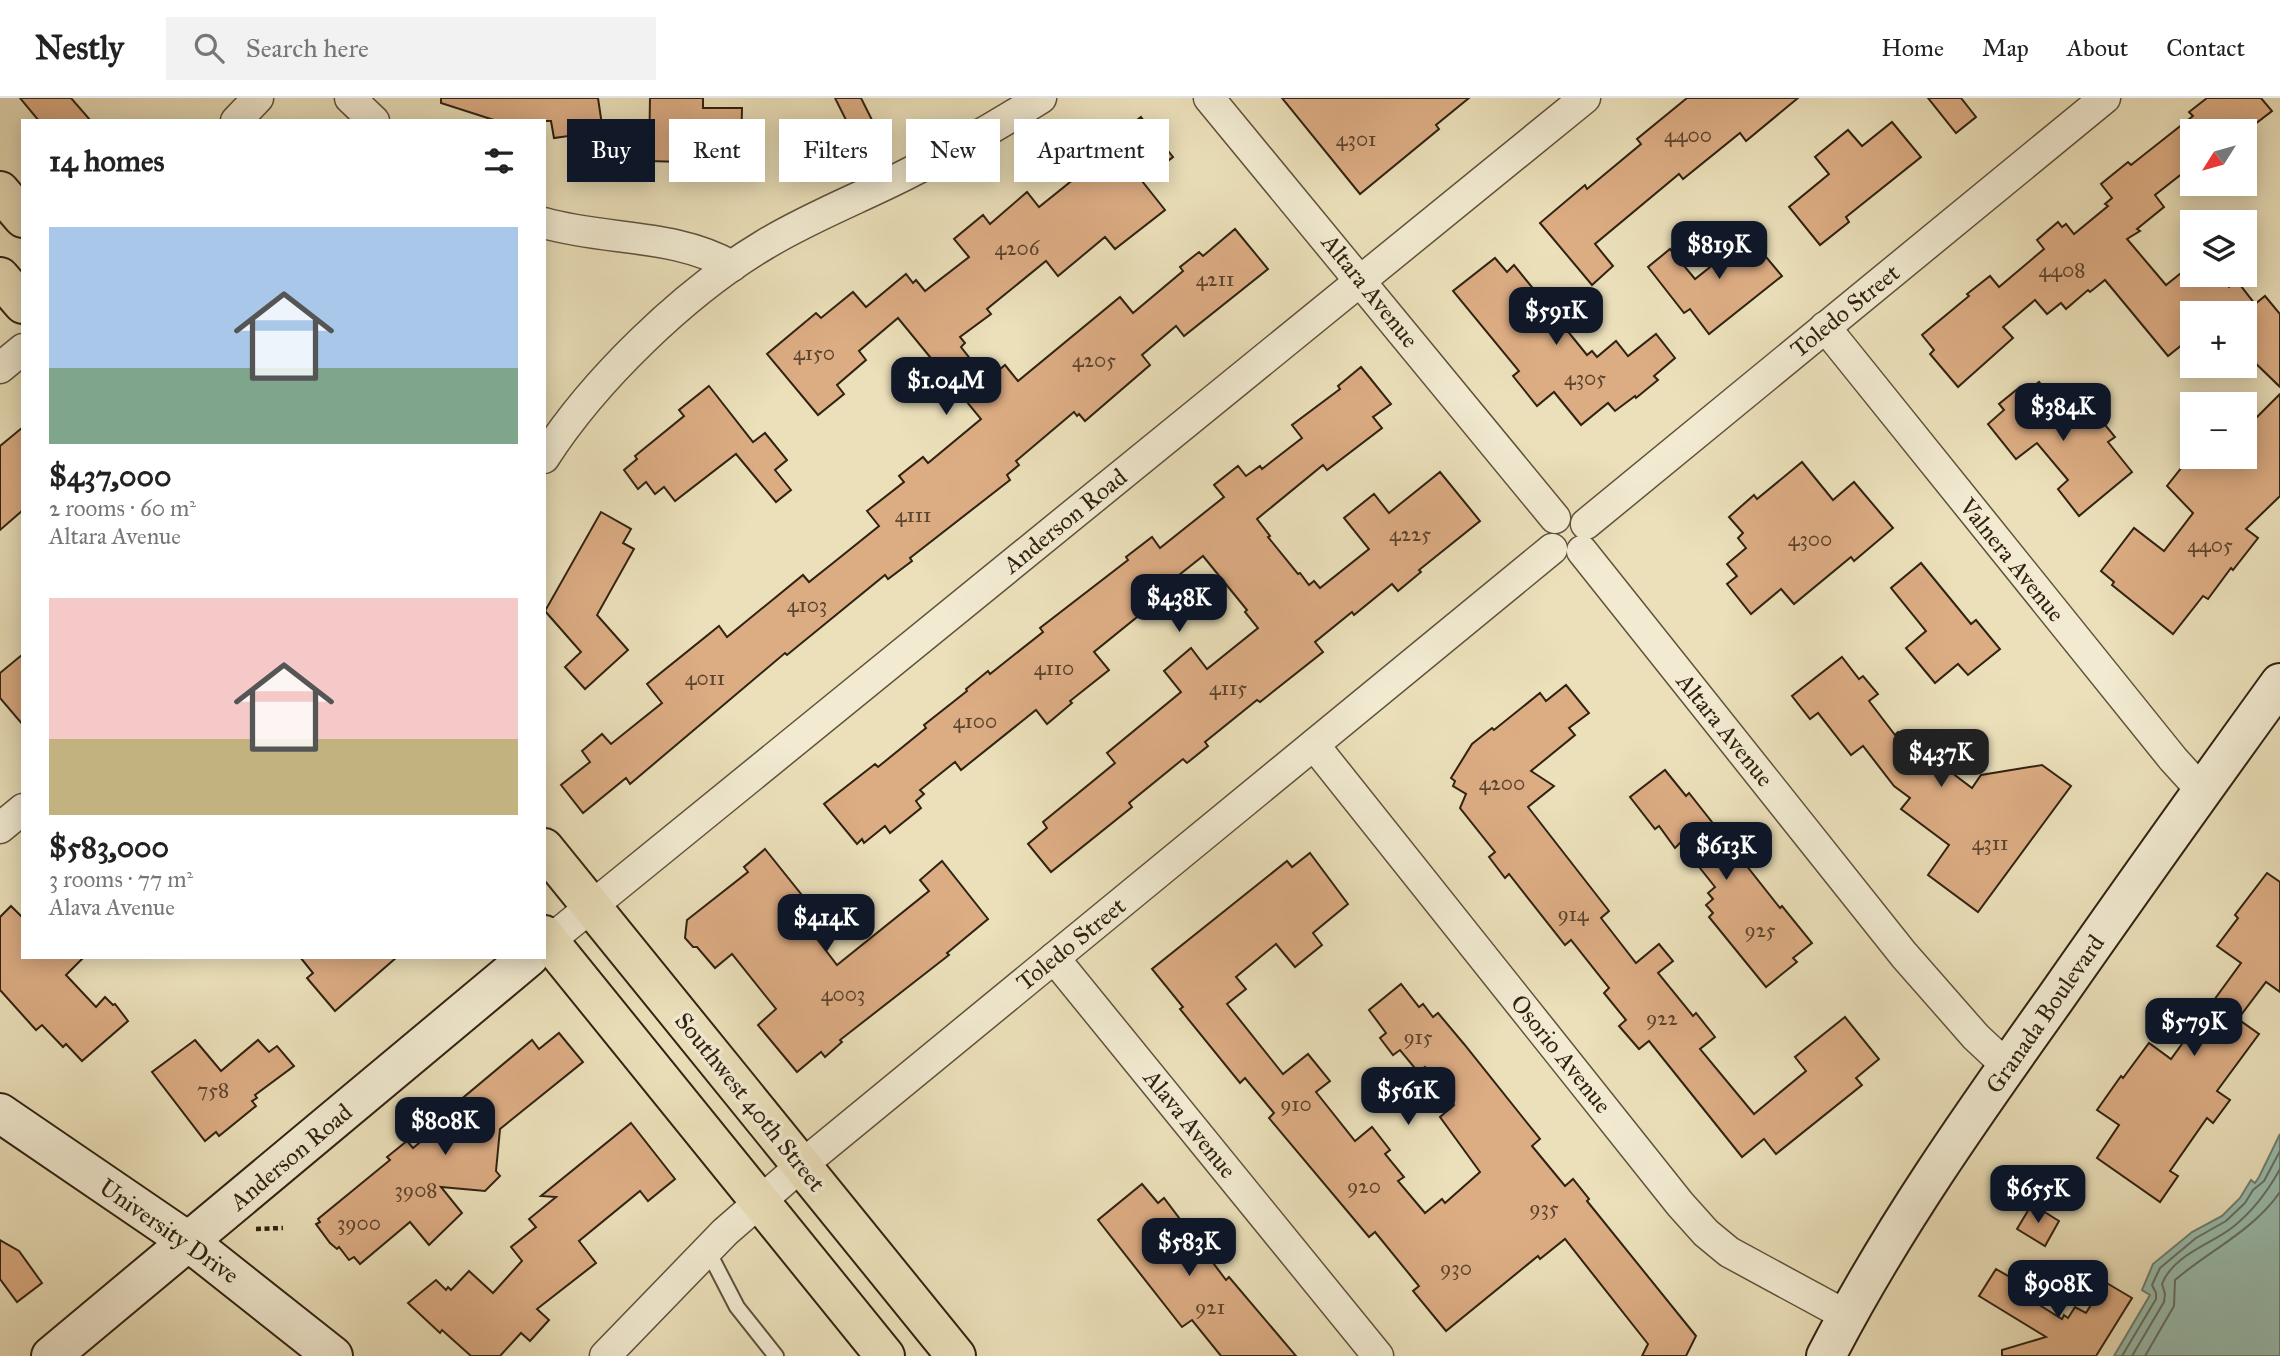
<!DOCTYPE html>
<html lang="en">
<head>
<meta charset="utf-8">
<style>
  :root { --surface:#fff; --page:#f2f2f2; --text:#222; --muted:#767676; --line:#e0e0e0; --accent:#111827 }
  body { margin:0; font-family:"IM FELL Great Primer",serif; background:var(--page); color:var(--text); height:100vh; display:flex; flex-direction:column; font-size:26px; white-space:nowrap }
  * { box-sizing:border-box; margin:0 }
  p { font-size:23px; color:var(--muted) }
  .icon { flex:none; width:38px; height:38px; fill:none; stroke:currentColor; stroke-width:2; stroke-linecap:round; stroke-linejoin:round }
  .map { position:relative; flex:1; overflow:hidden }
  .side { position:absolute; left:21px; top:21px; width:525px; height:840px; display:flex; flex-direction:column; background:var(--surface); border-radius:0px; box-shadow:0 4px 18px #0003 }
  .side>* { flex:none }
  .top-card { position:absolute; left:567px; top:21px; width:665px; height:63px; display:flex; gap:14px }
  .needle { width:46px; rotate:233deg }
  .fabs { position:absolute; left:2180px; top:21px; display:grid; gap:14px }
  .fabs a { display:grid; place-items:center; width:77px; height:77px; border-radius:0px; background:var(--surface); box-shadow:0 4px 18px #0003; font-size:35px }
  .price { position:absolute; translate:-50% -60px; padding:0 16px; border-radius:14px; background:var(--accent); color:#fff; font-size:23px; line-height:46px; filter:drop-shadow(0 2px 4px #0008) }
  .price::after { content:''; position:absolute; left:50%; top:42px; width:21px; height:16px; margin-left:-10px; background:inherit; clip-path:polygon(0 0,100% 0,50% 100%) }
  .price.on { background:#222; color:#fff }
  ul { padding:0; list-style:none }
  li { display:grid; align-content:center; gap:14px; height:371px; padding:0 28px }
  li span { display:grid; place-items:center; height:217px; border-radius:0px; color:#555 }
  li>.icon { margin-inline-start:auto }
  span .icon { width:126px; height:126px; fill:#fffc; stroke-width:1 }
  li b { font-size:30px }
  h2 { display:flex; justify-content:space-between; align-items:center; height:84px; padding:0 28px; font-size:30px }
  .pill { padding:0 24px; border-radius:0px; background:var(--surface); box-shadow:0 4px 18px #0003; font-size:24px; line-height:63px }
  .pill.on { background:var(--accent); color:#fff }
  header { display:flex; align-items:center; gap:42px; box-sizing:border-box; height:98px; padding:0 35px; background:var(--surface); border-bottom:2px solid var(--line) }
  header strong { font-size:33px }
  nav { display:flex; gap:38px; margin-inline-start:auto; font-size:24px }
  .search { width:490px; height:63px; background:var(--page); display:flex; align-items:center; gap:18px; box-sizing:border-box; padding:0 24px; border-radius:0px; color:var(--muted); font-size:26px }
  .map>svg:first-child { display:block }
  .water { fill:#98bdaf; stroke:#6e7f70; stroke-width:2 }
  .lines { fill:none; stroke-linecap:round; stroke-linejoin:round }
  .shore { stroke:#647060; stroke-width:2 }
  .building { fill:#dcac83; stroke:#302211; stroke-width:2 }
  .lane-casing { stroke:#5f523b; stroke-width:18 }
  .street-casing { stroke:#5f523b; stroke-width:33 }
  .secondary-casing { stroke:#302211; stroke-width:42 }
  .primary-casing { stroke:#302211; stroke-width:42 }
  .path { stroke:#302211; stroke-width:4.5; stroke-dasharray:5 3.5; stroke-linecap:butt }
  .lane { stroke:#f2ebd2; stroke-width:14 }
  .street { stroke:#f2ebd2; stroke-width:30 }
  .secondary { stroke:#f2ebd2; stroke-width:38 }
  .primary { stroke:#ebe0ba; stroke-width:38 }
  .labels { text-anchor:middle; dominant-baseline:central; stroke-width:7; stroke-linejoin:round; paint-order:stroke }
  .number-label { font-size:21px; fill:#5b442e }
  .street-label { font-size:24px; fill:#302211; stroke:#f2ebd2 }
</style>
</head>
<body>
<header>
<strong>Nestly</strong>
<div class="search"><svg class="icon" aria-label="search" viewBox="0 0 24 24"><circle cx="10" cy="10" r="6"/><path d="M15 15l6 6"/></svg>Search here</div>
<nav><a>Home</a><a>Map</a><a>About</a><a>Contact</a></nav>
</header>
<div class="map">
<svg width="2280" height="1258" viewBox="0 0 2280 1258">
  <rect width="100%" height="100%" fill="#ebe0ba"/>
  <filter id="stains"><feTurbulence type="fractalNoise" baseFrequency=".00286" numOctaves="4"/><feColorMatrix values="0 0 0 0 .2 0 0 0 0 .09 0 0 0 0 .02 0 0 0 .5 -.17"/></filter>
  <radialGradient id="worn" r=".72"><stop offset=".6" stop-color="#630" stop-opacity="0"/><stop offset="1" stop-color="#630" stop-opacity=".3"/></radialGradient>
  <polygon class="water" points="2280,1036 2280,1258 2114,1258 2150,1197 2142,1192 2153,1166 2192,1134 2222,1118 2240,1100 2251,1082 2255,1085 2259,1079"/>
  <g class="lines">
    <g class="shore">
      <polyline points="2122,1258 2156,1201 2156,1195 2152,1187 2160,1170 2196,1140 2226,1123 2245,1105 2253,1092 2264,1083 2280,1053"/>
      <path d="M2132,1258L2164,1204L2165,1196L2162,1186C2173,1157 2210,1147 2233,1129C2253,1113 2268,1093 2280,1071"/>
      <path d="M2145,1258L2174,1208L2175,1182C2210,1152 2253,1133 2280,1094"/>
    </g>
  </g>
  <g class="building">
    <polygon points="20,0 71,0 91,23 39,23"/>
    <polygon points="441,0 598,0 605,47 571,53 568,38 554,40 551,23 497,23 441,5"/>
    <polygon points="650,0 703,0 703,10 742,10 741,58 682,58 682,64 649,63"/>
    <polygon points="835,0 861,0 873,24 852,34"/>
    <polygon points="1282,0 1469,0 1436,27 1439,31 1360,96"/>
    <polygon points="1687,0 1798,0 1746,43 1740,35 1683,81 1679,76 1595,146 1613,168 1592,187 1540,125 1585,87 1587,91 1641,46 1637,41"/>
    <polygon points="1928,0 1961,0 1976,19 1956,35"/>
    <polygon points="2207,0 2261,0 2272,13 2246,33 2193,33 2193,67 2155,97 2164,109 2137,131 2140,133 2127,141 2166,187 2191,167 2193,177 2219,177 2229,189 2237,183 2255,206 2265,198 2280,216 2280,289 2245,255 2245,215 2193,215 2193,238 2168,258 2105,182 2090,194 2088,192 2066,211 2061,205 2047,216 2035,202 2003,229 2013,240 1958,289 1930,256 1934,252 1922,237 1969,198 1967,196 1990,178 1999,189 2044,151 2037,142 2058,124 2062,129 2066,126 2074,136 2108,108 2105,106 2112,100 2101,86 2128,64 2131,67 2193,18 2189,14"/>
    <polygon points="1141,19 1173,59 1142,83 1165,112 1115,151 1105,139 1058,178 1046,163 987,211 991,216 960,239 965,245 961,249 987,282 1005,267 1018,283 1120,199 1133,215 1183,173 1180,169 1199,154 1203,158 1235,131 1268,171 1184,238 1176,228 1142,257 1150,267 1085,323 1079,316 1077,318 1074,314 1016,363 1019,367 1007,377 1010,382 910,460 912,463 888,481 885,477 787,557 785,555 630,686 626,680 583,715 561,687 590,664 582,653 602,636 611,646 662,605 647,586 719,528 727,539 803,477 809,484 833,465 879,428 867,413 904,384 899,378 923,359 928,365 981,321 898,220 859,253 866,262 837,287 844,296 818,317 767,256 816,215 821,220 853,194 866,209 906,176 913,185 916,182 925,193 969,159 954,141 983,117 990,126 1027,94 1039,109 1121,43 1117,38"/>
    <polygon points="1892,24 1921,59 1846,119 1849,124 1820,147 1789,109 1829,76 1815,59 1848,32 1862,48"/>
    <polygon points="1751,129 1766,149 1761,153 1782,178 1709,236 1690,211 1684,215 1648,169 1670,151 1695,181 1729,154 1725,150"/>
    <polygon points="1495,160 1507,174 1514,167 1587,257 1592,253 1597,259 1616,243 1628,258 1656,236 1675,260 1654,278 1658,282 1636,300 1635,298 1615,313 1608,305 1581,327 1554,294 1537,308 1513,278 1519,273 1453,193"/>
    <polygon points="1361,269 1391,306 1373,319 1382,330 1327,372 1323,367 1257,421 1270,438 1268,439 1298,476 1300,475 1309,487 1314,483 1320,490 1369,451 1344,420 1374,396 1389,415 1440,374 1480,423 1419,472 1421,474 1398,493 1392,486 1354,517 1352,514 1315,544 1323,554 1260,604 1257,602 1205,644 1208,648 1187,665 1183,661 1129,705 1132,709 1051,774 1028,746 1047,730 1043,724 1115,665 1107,655 1181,594 1164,573 1191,550 1207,571 1258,530 1245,514 1247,512 1203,458 1154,497 1158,502 1094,554 1109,572 1070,603 1072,605 1047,626 1036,612 961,672 955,664 920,692 924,696 916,703 921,710 890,735 885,728 864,745 862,741 857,746 824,706 875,666 878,669 926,630 924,627 967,593 966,591 988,573 990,576 1043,534 1040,530 1128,462 1126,459 1152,439 1160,450 1224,399 1214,387 1238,368 1246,378 1260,368 1262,371 1302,340 1292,327 1340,291 1338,288"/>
    <polygon points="2039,284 2065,316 2084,301 2115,339 2108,344 2132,374 2079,418 2058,391 2068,382 2037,345 2016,361 1988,326 2004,312 1999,306 2020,289 2025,295"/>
    <polygon points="709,288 753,344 765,335 787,362 775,372 791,392 776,404 736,356 675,403 664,389 655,396 646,384 638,391 624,372 637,361 635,358 684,318 679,312"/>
    <polygon points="2280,296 2280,398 2246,431 2258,440 2233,472 2231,470 2208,501 2203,498 2173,536 2112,487 2114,484 2101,473 2134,430 2164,453 2193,415 2167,388 2190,359 2245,359 2245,331"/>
    <polygon points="23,329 23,412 0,432 0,348"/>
    <polygon points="1802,364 1833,402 1854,384 1893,430 1854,463 1851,459 1794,506 1781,491 1751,516 1727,486 1737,478 1727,466 1746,450 1738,440 1743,435 1729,419 1754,397 1757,401"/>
    <polygon points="601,414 631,431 623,445 634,451 597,517 628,552 585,591 565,569 581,554 545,513"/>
    <polygon points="1921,465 1971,526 1976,522 2000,551 1968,577 1958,566 1935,585 1906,550 1926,533 1891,490"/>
    <polygon points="23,556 23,627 0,600 0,575"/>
    <polygon points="1842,559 1859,581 1863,578 1878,596 1869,603 1895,637 1898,634 1972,690 1981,677 2042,667 2071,688 1978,814 1928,777 1949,747 1901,711 1910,700 1894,688 1863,648 1851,657 1818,615 1810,621 1792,598"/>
    <polygon points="1566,587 1589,615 1569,630 1575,637 1531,673 1554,688 1528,709 1609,813 1601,820 1636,865 1659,846 1673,863 1658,875 1693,918 1696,915 1715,939 1700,951 1754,1016 1806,973 1795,959 1845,919 1879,961 1856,980 1862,987 1776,1056 1764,1041 1742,1059 1649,943 1639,951 1619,928 1626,922 1604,895 1609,890 1571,842 1565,847 1509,776 1505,780 1489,759 1495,754 1460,710 1466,696 1453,688 1455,683 1451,680 1472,646 1492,630 1494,632 1540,595 1546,603"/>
    <polygon points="1665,672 1686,698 1689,695 1780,810 1782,808 1812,845 1793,860 1797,864 1766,889 1709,819 1713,815 1706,807 1713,801 1708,795 1715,789 1680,745 1675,750 1659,728 1655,731 1630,699"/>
    <polygon points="765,751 809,806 798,816 837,867 929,793 920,782 942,763 988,821 947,855 949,857 840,942 842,944 825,959 821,954 797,974 758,927 776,911 732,856 715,870 697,849 693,849 685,840 687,822 748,774 744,769"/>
    <polygon points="1310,755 1348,806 1313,835 1322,847 1295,869 1276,846 1236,879 1246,891 1227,906 1283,976 1308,956 1330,983 1316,994 1355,1043 1372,1029 1390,1052 1385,1056 1404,1079 1398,1083 1425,1115 1442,1101 1445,1105 1480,1074 1440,1019 1454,1007 1425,969 1418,974 1400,952 1393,957 1380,940 1386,935 1369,912 1401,886 1419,909 1423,906 1433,919 1438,915 1464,946 1540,1041 1532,1048 1565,1088 1573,1081 1589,1101 1587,1103 1696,1238 1686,1258 1642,1258 1648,1246 1565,1141 1540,1161 1538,1158 1446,1233 1413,1193 1419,1188 1375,1134 1369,1139 1269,1020 1274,1015 1245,980 1240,985 1180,911 1183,909 1152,871 1287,763 1292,769"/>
    <polygon points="2267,775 2280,784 2280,894 2266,884 2238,921 2259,936 2217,993 2230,1002 2213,1025 2207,1020 2170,1073 2178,1078 2160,1104 2097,1060 2119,1027 2097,1012 2121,978 2123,980 2149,945 2171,961 2241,865 2217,848 2238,820 2235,817"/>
    <polygon points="11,808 23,820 23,859 84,859 66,877 96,909 105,899 113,907 115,906 128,923 82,963 66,946 63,949 42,927 36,932 0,892 0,819"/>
    <polygon points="300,859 397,859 335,913 307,880 313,875"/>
    <polygon points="559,935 583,964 500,1031 496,1073 500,1078 485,1093 441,1089 462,1115 429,1147 410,1124 360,1166 354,1159 349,1162 339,1149 337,1151 330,1145 316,1126 320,1124 318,1121 390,1062 387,1059 407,1043 413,1050 450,1019 446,1014 532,942 539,951"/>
    <polygon points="195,942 221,973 258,942 269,954 277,948 294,968 255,997 257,1000 252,1003 256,1008 219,1038 216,1034 205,1043 152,974"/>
    <polygon points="631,1025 675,1081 648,1103 640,1093 579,1143 596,1165 537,1211 549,1222 530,1243 521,1235 500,1258 471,1258 442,1232 440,1235 408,1205 436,1182 446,1192 448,1189 451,1192 469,1173 493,1195 522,1163 511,1149 536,1129 529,1121 556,1099 541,1098"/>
    <polygon points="1142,1086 1158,1105 1164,1100 1226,1182 1229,1179 1296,1258 1221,1258 1192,1222 1182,1229 1098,1122"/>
    <polygon points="2032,1106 2059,1123 2045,1148 2017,1131"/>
    <polygon points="0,1142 19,1153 42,1185 17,1204 0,1181"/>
    <polygon points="1996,1171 2022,1186 2017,1193 2062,1221 2064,1217 2068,1220 2075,1209 2086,1215 2105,1184 2132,1200 2096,1258 2002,1258 2002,1252 2046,1239 1979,1198"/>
  </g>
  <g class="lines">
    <defs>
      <polyline id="lane" points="708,1153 737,1209 776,1258"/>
      <g id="street">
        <polyline points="350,0 374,23"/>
        <polyline points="1209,0 1555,420"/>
        <polyline points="236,23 258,0"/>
        <path d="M544,125C607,143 674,135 732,168"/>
        <polyline points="1825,229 2173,661 2202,693"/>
        <polyline points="0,270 23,251"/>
        <path d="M544,360C594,282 684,195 764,147C810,119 860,100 907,76C953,53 998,27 1041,0"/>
        <polyline points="1586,426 2105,0"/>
        <polyline points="1582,453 1904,857 1976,939 2007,968"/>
        <polyline points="1314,647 1680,1106 1706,1135 1729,1154 1847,1218"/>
        <polyline points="0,730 23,711"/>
        <polyline points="549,843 1585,0"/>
        <polyline points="1054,860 1378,1258"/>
        <polyline points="605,1258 725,1134 802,1067 1552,451"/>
      </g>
      <g id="secondary">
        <polyline points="0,1015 189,1144 333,1258"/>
        <polyline points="51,1258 529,859"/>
        <path d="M1826,1258C1891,1132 1973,1016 2055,901C2129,795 2204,690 2280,585"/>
      </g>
      <g id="primary">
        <polyline points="0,93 23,120"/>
        <polyline points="0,179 23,206"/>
        <polyline points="544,750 956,1258"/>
        <polyline points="544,837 885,1258"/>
      </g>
    </defs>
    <use href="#lane" class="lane-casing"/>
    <use href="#street" class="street-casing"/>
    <use href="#secondary" class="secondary-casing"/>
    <use href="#primary" class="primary-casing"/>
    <polyline class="path" points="256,1131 283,1130"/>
    <use href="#lane" class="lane"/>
    <use href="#street" class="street"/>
    <use href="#secondary" class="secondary"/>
    <use href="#primary" class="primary"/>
  </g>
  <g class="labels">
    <g class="number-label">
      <text x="1688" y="37">4400</text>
      <text x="1356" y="41">4301</text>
      <text x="1017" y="150">4206</text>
      <text x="2062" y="172">4408</text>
      <text x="1215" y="181">4211</text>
      <text x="814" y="255">4150</text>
      <text x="1094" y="262">4205</text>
      <text x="1585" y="280">4305</text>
      <text x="913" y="417">4111</text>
      <text x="1410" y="436">4225</text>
      <text x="1810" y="441">4300</text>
      <text x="2210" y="447">4405</text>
      <text x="807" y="507">4103</text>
      <text x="1054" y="570">4110</text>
      <text x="705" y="580">4011</text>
      <text x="1228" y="590">4115</text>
      <text x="975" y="623">4100</text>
      <text x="1502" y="685">4200</text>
      <text x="1990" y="745">4311</text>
      <text x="1573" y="816">914</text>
      <text x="1760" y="832">925</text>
      <text x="843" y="896">4003</text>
      <text x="1662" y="920">922</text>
      <text x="1418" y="939">915</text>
      <text x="213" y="992">758</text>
      <text x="1296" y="1006">910</text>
      <text x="1364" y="1088">920</text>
      <text x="416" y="1092">3908</text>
      <text x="1544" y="1110">935</text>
      <text x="359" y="1125">3900</text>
      <text x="1456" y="1170">930</text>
      <text x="1210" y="1209">921</text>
    </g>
    <g class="street-label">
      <text transform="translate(1370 193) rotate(51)">Altara Avenue</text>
      <text transform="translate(1845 213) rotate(-39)">Toledo Street</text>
      <text transform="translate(1065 423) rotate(-39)">Anderson Road</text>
      <text transform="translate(2012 462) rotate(51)">Valnera Avenue</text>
      <text transform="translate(1725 632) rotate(51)">Altara Avenue</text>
      <text transform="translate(1071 846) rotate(-39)">Toledo Street</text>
      <text transform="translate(2045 916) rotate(-55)">Granada Boulevard</text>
      <text transform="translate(1561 956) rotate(51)">Osorio Avenue</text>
      <text transform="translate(750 1004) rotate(51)">Southwest 40th Street</text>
      <text transform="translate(1190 1026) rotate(51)">Alava Avenue</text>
      <text transform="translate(291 1059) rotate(-40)">Anderson Road</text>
      <text transform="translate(169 1133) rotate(35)">University Drive</text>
    </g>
  </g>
  <rect width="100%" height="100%" filter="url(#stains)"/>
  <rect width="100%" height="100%" fill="url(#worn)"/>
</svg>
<div class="fabs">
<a><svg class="needle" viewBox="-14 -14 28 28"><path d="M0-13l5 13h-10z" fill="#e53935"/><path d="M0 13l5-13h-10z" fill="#767676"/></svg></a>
<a><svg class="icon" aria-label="layers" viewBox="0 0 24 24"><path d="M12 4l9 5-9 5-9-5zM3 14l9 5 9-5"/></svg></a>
<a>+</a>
<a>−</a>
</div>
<b class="price" style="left:1719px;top:183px">$819K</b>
<b class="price" style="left:1556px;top:249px">$591K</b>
<b class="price" style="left:946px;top:319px">$1.04M</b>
<b class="price" style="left:2063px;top:345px">$384K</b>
<b class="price" style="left:1179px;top:536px">$438K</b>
<b class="price on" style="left:1941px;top:691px">$437K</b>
<b class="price" style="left:1726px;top:784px">$613K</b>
<b class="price" style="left:826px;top:856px">$414K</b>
<b class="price" style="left:2194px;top:960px">$579K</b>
<b class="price" style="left:1408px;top:1029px">$561K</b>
<b class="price" style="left:445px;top:1059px">$808K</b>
<b class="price" style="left:2038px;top:1127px">$655K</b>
<b class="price" style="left:1189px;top:1180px">$583K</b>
<b class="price" style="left:2058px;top:1222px">$908K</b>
<div class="top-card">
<a class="pill on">Buy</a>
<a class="pill">Rent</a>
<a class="pill">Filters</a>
<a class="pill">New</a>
<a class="pill">Apartment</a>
</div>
<section class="side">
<h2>14 homes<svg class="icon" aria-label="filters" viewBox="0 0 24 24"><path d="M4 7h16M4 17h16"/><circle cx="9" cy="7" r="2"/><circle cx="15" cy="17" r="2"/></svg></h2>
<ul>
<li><span style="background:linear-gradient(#a9c7e8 65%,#7fa58c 0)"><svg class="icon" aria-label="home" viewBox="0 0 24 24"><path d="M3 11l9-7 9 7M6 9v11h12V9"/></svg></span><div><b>$437,000</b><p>2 rooms · 60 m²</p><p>Altara Avenue</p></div></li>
<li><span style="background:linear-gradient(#f6c9c9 65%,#c2b280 0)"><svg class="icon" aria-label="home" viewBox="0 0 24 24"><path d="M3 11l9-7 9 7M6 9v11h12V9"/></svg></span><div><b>$583,000</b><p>3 rooms · 77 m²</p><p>Alava Avenue</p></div></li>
</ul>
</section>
</div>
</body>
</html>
